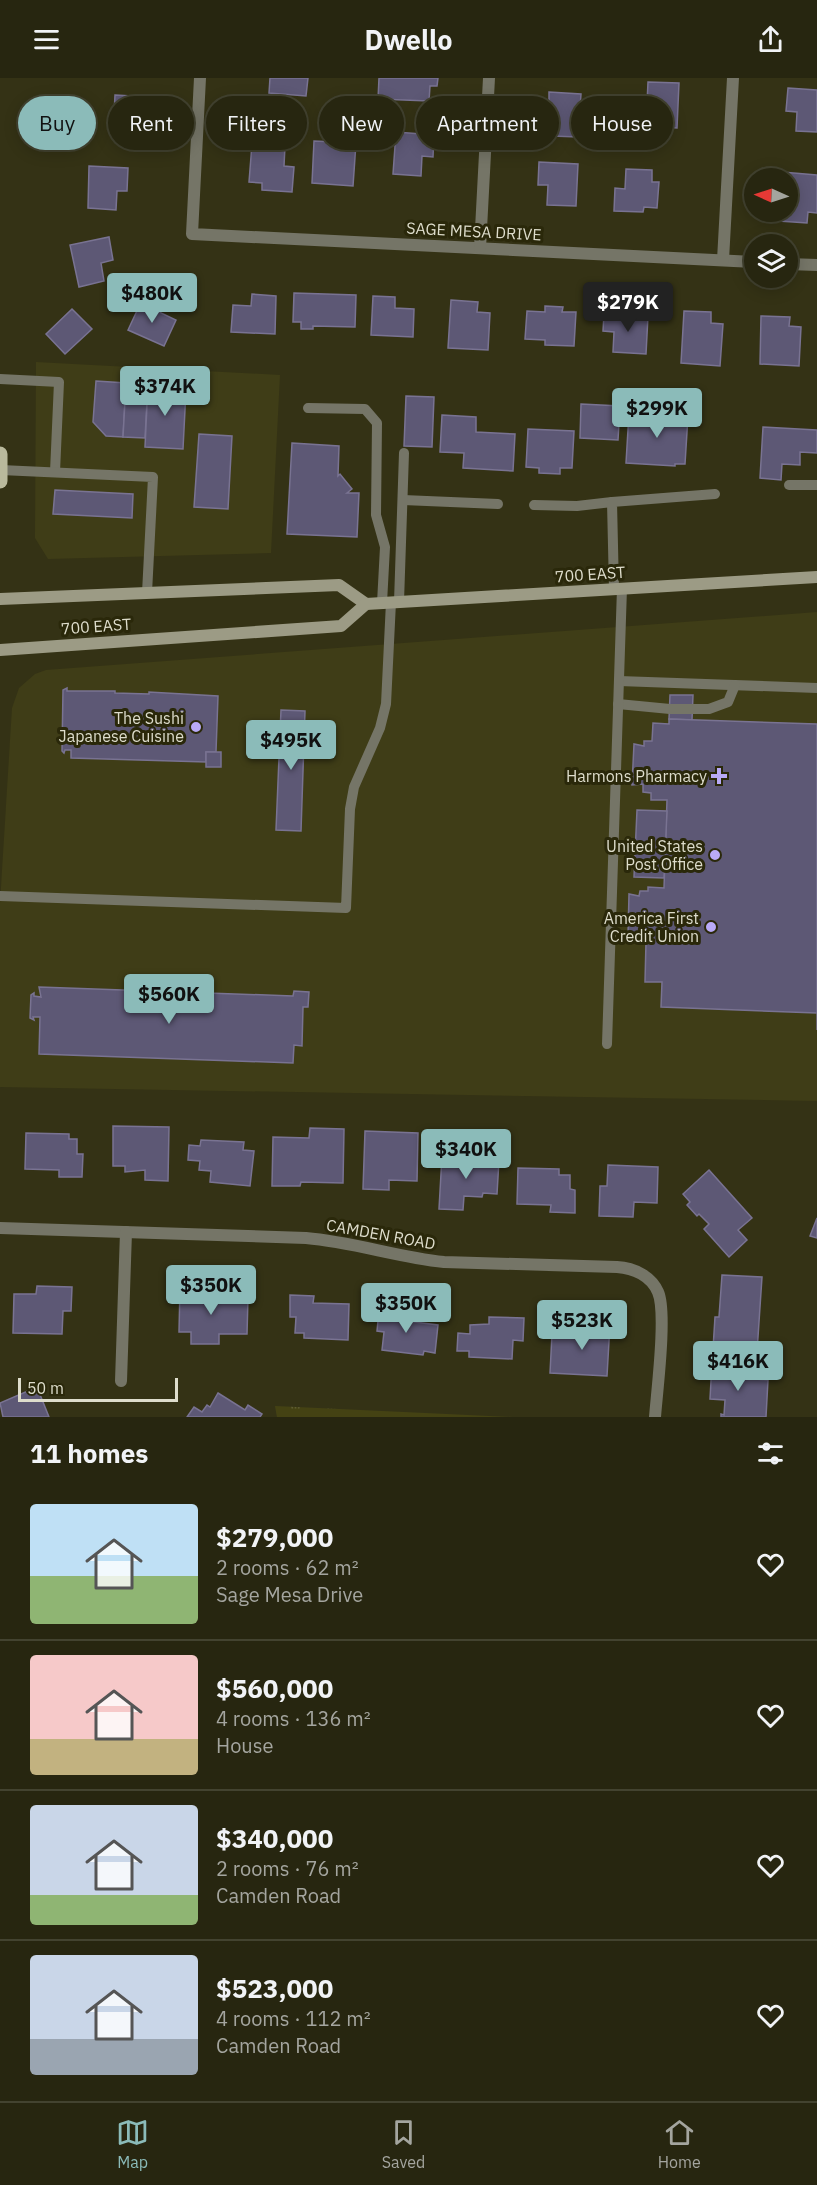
<!DOCTYPE html>
<html lang="en">
<head>
<meta charset="utf-8">
<style>
  :root { --surface:#272610; --page:#2f2e19; --text:#f1f3f6; --muted:#a4a59f; --line:#434330; --accent:#8bbbb9 }
  body { margin:0; font-family:"IBM Plex Sans",sans-serif; background:var(--page); color:var(--text); height:100vh; display:flex; flex-direction:column; font-size:22px; white-space:nowrap }
  * { box-sizing:border-box; margin:0 }
  p { font-size:20px; color:var(--muted) }
  .icon { flex:none; width:33px; height:33px; fill:none; stroke:currentColor; stroke-width:2; stroke-linecap:round; stroke-linejoin:round }
  .map { position:relative; height:1339px; overflow:hidden }
  .details { display:flex; flex-direction:column; background:var(--surface); flex:1 }
  .details>* { flex:none }
  .top-card { position:absolute; left:18px; top:18px; width:782px; height:54px; display:flex; gap:12px }
  .needle { width:39px; rotate:273deg }
  .tools { position:absolute; left:744px; top:90px; display:grid; gap:12px }
  .tools a { display:grid; place-items:center; width:54px; height:54px; border-radius:50%; background:var(--surface); box-shadow:0 3px 15px #0003,0 0 0 2px var(--line); font-size:30px }
  .scale { position:absolute; left:18px; bottom:15px; width:160px; box-sizing:border-box; padding-left:6px; border:3px solid #deddcc; border-top:0; font-size:16px; line-height:21px; white-space:nowrap; color:#deddcc; -webkit-text-stroke:4px #2a280a; paint-order:stroke }
  .price { position:absolute; translate:-50% -51px; padding:0 14px; border-radius:6px; background:var(--accent); color:#111; font-size:20px; line-height:39px; filter:drop-shadow(0 2px 3px #0008) }
  .price::after { content:''; position:absolute; left:50%; top:36px; width:18px; height:14px; margin-left:-9px; background:inherit; clip-path:polygon(0 0,100% 0,50% 100%) }
  .price.on { background:#222; color:#fff }
  ul { padding:0; list-style:none }
  li { display:flex; align-items:center; gap:18px; height:150px; padding:0 30px }
  li+li { border-top:2px solid var(--line) }
  li span { display:grid; place-items:center; flex:none; width:168px; height:120px; border-radius:6px; color:#555 }
  li>.icon { margin-inline-start:auto }
  span .icon { width:72px; height:72px; fill:#fffc; stroke-width:1 }
  li b { font-size:26px }
  h2 { display:flex; justify-content:space-between; align-items:center; height:72px; padding:0 30px; font-size:26px }
  .tag { padding:0 21px; border-radius:27px; background:var(--surface); box-shadow:0 3px 15px #0003,0 0 0 2px var(--line); font-size:21px; line-height:54px }
  .tag.on { background:var(--accent); color:#111 }
  header { display:flex; justify-content:space-between; align-items:center; height:78px; padding:0 30px; background:var(--surface); font-size:27px; font-weight:700 }
  .menu { display:flex; justify-content:space-around; align-items:center; height:84px; border-top:2px solid var(--line); background:var(--surface); font-size:16px; color:var(--muted) }
  .menu a { display:grid; justify-items:center; gap:3px }
  .menu .on { color:var(--accent) }
  .map>svg:first-child { display:block }
  .built { fill:#3f3d17 }
  .grass { fill:url(#grass-tufts) }
  .building { fill:#5d5875; stroke:#797392; stroke-width:1.5 }
  .lines { fill:none; stroke-linecap:round; stroke-linejoin:round }
  .lane { stroke:#757567; stroke-width:10 }
  .street { stroke:#757567; stroke-width:12 }
  .secondary { stroke:#9c9b85; stroke-width:12 }
  .primary { stroke:#b9b99c; stroke-width:15 }
  .poi-dot { fill:#b9aaf7; stroke:#2a280a; stroke-width:2 }
  .labels { text-anchor:middle; dominant-baseline:central; stroke-width:6; stroke-linejoin:round; paint-order:stroke }
  .street-label { font-size:16px; fill:#deddcc; stroke:#2a280a }
  .poi-label { font-size:16px; fill:#deddcc; stroke:#2a280a; text-anchor:end }
</style>
</head>
<body>
<header><svg class="icon" aria-label="menu" viewBox="0 0 24 24"><path d="M4 6h16M4 12h16M4 18h16"/></svg>Dwello<svg class="icon" aria-label="share" viewBox="0 0 24 24"><path d="M12 15V3M7 8l5-5 5 5M5 13v7h14v-7"/></svg></header>
<div class="map">
<svg width="817" height="1339" viewBox="0 0 817 1339">
  <defs>
    <pattern id="grass-tufts" width="24" height="20" patternUnits="userSpaceOnUse" patternTransform="scale(1.5)"><rect width="24" height="20" fill="#444213"/><path d="M3 7l-1-3M5 7V3M7 7l1-3M15 17l-1-3M17 17v-4M19 17l1-3" fill="none" stroke="#5f5d34"/></pattern>
  </defs>
  <rect width="100%" height="100%" fill="#343215"/>
  <g class="built">
    <polygon points="36,284 280,297 271,475 48,481 35,460"/>
    <polygon points="817,534 817,1023 0,1009 0,825 12,630 19,610 35,596 46,592"/>
  </g>
  <polygon class="grass" points="275,1328 512,1339 277,1339"/>
  <g class="building">
    <polygon points="270,0 308,0 306,18 269,15"/>
    <polygon points="379,0 438,0 437,8 430,8 429,23 378,21"/>
    <polygon points="648,4 679,5 677,50 646,48"/>
    <polygon points="788,10 817,12 817,54 796,53 797,34 786,33"/>
    <polygon points="549,14 581,16 578,59 552,58 552,55 543,54 544,35 549,36"/>
    <polygon points="115,17 150,19 148,41 144,41 144,59 113,58"/>
    <polygon points="396,54 434,57 433,79 422,78 421,98 393,96"/>
    <polygon points="314,63 356,65 353,108 312,105"/>
    <polygon points="252,66 285,68 284,88 294,89 292,114 262,112 262,105 249,104"/>
    <polygon points="539,84 578,86 576,128 547,127 548,107 538,107"/>
    <polygon points="89,88 128,90 127,113 117,113 116,132 88,130"/>
    <polygon points="626,91 652,92 652,104 659,104 657,130 644,129 643,134 614,133 615,110 625,111"/>
    <polygon points="782,94 817,97 817,135 808,134 807,145 779,143 780,134 788,134 788,100 782,100"/>
    <polygon points="109,159 113,182 101,185 104,203 79,209 70,167"/>
    <polygon points="294,215 356,217 355,249 313,248 313,251 301,251 301,244 293,244"/>
    <polygon points="252,216 276,218 275,256 231,254 233,227 251,228"/>
    <polygon points="373,218 395,219 395,230 414,231 413,259 371,257"/>
    <polygon points="142,222 161,231 159,234 176,242 164,268 128,252"/>
    <polygon points="451,222 478,224 477,234 490,235 488,272 448,270"/>
    <polygon points="545,228 563,229 562,234 576,234 574,268 545,267 545,262 525,261 527,233 545,234"/>
    <polygon points="72,231 92,251 65,276 46,256"/>
    <polygon points="684,233 711,234 711,245 723,246 720,288 681,285"/>
    <polygon points="604,236 648,238 646,276 613,274 614,254 603,253"/>
    <polygon points="761,238 790,239 789,248 801,249 799,288 760,286"/>
    <polygon points="96,303 126,305 123,359 106,358 93,344"/>
    <polygon points="126,305 148,306 145,360 123,359"/>
    <polygon points="148,306 183,308 186,312 183,371 145,369"/>
    <polygon points="406,318 434,319 432,369 404,368"/>
    <polygon points="581,326 620,328 618,362 580,360"/>
    <polygon points="629,335 688,338 685,386 675,386 675,388 626,385"/>
    <polygon points="442,337 476,339 476,354 515,356 513,393 463,390 464,375 440,374"/>
    <polygon points="763,349 817,352 817,375 800,374 800,387 782,386 781,402 760,400"/>
    <polygon points="528,351 574,353 572,390 560,390 560,396 539,395 539,390 526,389"/>
    <polygon points="199,356 232,358 228,431 194,429"/>
    <polygon points="292,365 339,368 338,398 340,396 352,411 347,415 359,415 357,459 287,456"/>
    <polygon points="55,412 133,416 132,440 53,436"/>
    <polygon points="67,610 67,613 115,613 115,615 149,616 149,614 218,618 216,674 206,674 206,684 71,680 71,672 65,672 64,675 62,673 63,612"/>
    <polygon points="670,617 693,617 692,642 669,641"/>
    <polygon points="281,632 305,633 301,753 276,752"/>
    <polygon points="669,641 817,646 817,952 817,935 661,929 662,904 645,904 646,864 638,864 638,856 628,857 629,816 639,818 640,813 648,813 648,809 664,810 667,722 651,722 651,715 643,714 643,706 632,707 634,666 644,668 644,663 652,663 653,645 669,646"/>
    <rect x="206" y="674" width="15" height="15"/>
    <polygon points="637,732 667,733 664,800 634,799"/>
    <polygon points="39,909 293,918 294,913 309,914 308,929 303,929 302,968 294,967 293,985 39,976 40,939 33,939 34,942 30,940 31,917 34,915 34,918 41,919"/>
    <polygon points="113,1048 169,1049 168,1103 145,1102 145,1092 125,1094 125,1088 113,1088"/>
    <polygon points="310,1050 344,1051 343,1105 301,1104 300,1108 272,1108 273,1059 309,1060"/>
    <polygon points="365,1053 418,1055 417,1103 389,1102 389,1112 363,1111"/>
    <polygon points="26,1055 69,1056 69,1061 77,1061 77,1076 83,1076 82,1099 59,1099 59,1092 25,1091"/>
    <polygon points="201,1062 244,1064 243,1072 254,1073 250,1108 210,1104 211,1093 199,1092 200,1083 188,1082 189,1067 200,1068"/>
    <polygon points="442,1078 499,1082 497,1116 483,1115 482,1119 464,1118 463,1132 439,1131"/>
    <polygon points="608,1087 658,1089 657,1125 634,1124 633,1139 599,1138 600,1108 607,1108"/>
    <polygon points="518,1090 559,1091 559,1097 570,1097 570,1111 575,1112 575,1135 550,1134 551,1127 517,1126"/>
    <polygon points="709,1092 752,1140 738,1152 747,1162 729,1179 704,1151 709,1146 699,1136 697,1138 687,1127 690,1124 683,1116"/>
    <polygon points="817,1140 817,1160 810,1158"/>
    <polygon points="722,1197 762,1199 757,1274 713,1271 715,1239 719,1239"/>
    <polygon points="37,1208 72,1209 71,1233 63,1233 62,1256 13,1255 14,1216 36,1216"/>
    <polygon points="180,1210 206,1211 206,1219 248,1220 247,1256 219,1256 219,1266 191,1266 191,1254 179,1254"/>
    <polygon points="290,1217 314,1218 313,1225 349,1226 348,1262 304,1260 304,1255 295,1255 296,1239 290,1239"/>
    <polygon points="379,1232 408,1235 407,1243 438,1247 435,1275 424,1273 423,1277 382,1272 384,1254 377,1253"/>
    <polygon points="489,1239 524,1240 523,1263 513,1262 512,1281 469,1279 469,1273 457,1273 458,1255 470,1256 470,1247 489,1246"/>
    <polygon points="585,1245 610,1246 607,1298 550,1295 552,1256 566,1257 566,1253 585,1254"/>
    <polygon points="712,1285 742,1287 741,1300 768,1302 766,1339 721,1339 721,1336 724,1337 725,1322 710,1321"/>
    <polygon points="37,1309 49,1339 3,1339 0,1325"/>
    <polygon points="218,1315 245,1332 248,1327 262,1336 260,1339 187,1339 194,1329 202,1334 207,1327 210,1329"/>
  </g>
  <g class="lines">
    <g class="lane">
      <polyline points="0,301 59,304 55,394"/>
      <polyline points="308,330 365,331 377,345 376,437 385,469 382,525"/>
      <polyline points="1,392 153,399 147,515"/>
      <polyline points="789,407 817,407"/>
      <polyline points="403,422 498,426"/>
      <polyline points="534,427 577,428 612,424"/>
      <polyline points="614,511 612,424 715,416"/>
      <polyline points="399,524 404,375"/>
      <polyline points="619,603 817,610"/>
      <polyline points="618,626 670,631 709,631 728,624 735,607"/>
      <polyline points="0,818 346,830 350,731 354,709 380,650 386,626 391,524"/>
      <polyline points="607,966 622,510"/>
    </g>
    <g class="street">
      <polyline points="200,0 192,156 754,184"/>
      <polyline points="480,170 489,0"/>
      <polyline points="723,182 733,0"/>
      <polyline points="788,186 817,187"/>
      <path d="M0,1150L306,1160C353,1164 397,1179 444,1184L617,1189C634,1190 651,1198 658,1214C667,1234 657,1313 655,1339"/>
      <polyline points="121,1303 126,1154"/>
    </g>
    <g class="secondary">
      <polyline points="0,521 339,507 366,526"/>
      <polyline points="0,572 341,548 366,526 817,499"/>
    </g>
    <polyline class="primary" points="0,376 0,403"/>
  </g>
  <g class="poi-dot">
    <circle cx="196" cy="649" r="6"/>
    <path d="M716 689h6v6h6v6h-6v6h-6v-6h-6v-6h6z"/>
    <circle cx="715" cy="777" r="6"/>
    <circle cx="711" cy="849" r="6"/>
  </g>
  <g class="labels">
    <g class="street-label">
      <text transform="translate(474 153) rotate(3)">SAGE MESA DRIVE</text>
      <text transform="translate(590 496) rotate(-4)">700 EAST</text>
      <text transform="translate(96 548) rotate(-4)">700 EAST</text>
      <text transform="translate(381 1156) rotate(10)">CAMDEN ROAD</text>
    </g>
    <g class="poi-label">
      <text x="184" y="640">The Sushi<tspan x="184" dy="18">Japanese Cuisine</tspan></text>
      <text x="707" y="698">Harmons Pharmacy</text>
      <text x="703" y="768">United States<tspan x="703" dy="18">Post Office</tspan></text>
      <text x="699" y="840">America First<tspan x="699" dy="18">Credit Union</tspan></text>
    </g>
  </g>
</svg>
<div class="tools">
<a><svg class="needle" viewBox="-14 -14 28 28"><path d="M0-13l5 13h-10z" fill="#e53935"/><path d="M0 13l5-13h-10z" fill="#a4a59f"/></svg></a>
<a><svg class="icon" aria-label="layers" viewBox="0 0 24 24"><path d="M12 4l9 5-9 5-9-5zM3 14l9 5 9-5"/></svg></a>
</div>
<div class="scale">50 m</div>
<b class="price" style="left:152px;top:246px">$480K</b>
<b class="price on" style="left:628px;top:255px">$279K</b>
<b class="price" style="left:165px;top:339px">$374K</b>
<b class="price" style="left:657px;top:361px">$299K</b>
<b class="price" style="left:291px;top:693px">$495K</b>
<b class="price" style="left:169px;top:947px">$560K</b>
<b class="price" style="left:466px;top:1102px">$340K</b>
<b class="price" style="left:211px;top:1238px">$350K</b>
<b class="price" style="left:406px;top:1256px">$350K</b>
<b class="price" style="left:582px;top:1273px">$523K</b>
<b class="price" style="left:738px;top:1314px">$416K</b>
<div class="top-card">
<a class="tag on">Buy</a>
<a class="tag">Rent</a>
<a class="tag">Filters</a>
<a class="tag">New</a>
<a class="tag">Apartment</a>
<a class="tag">House</a>
</div>
</div>
<section class="details">
<h2>11 homes<svg class="icon" aria-label="filters" viewBox="0 0 24 24"><path d="M4 7h16M4 17h16"/><circle cx="9" cy="7" r="2"/><circle cx="15" cy="17" r="2"/></svg></h2>
<ul>
<li><span style="background:linear-gradient(#bfe0f5 60%,#8fb573 0)"><svg class="icon" aria-label="home" viewBox="0 0 24 24"><path d="M3 11l9-7 9 7M6 9v11h12V9"/></svg></span><div><b>$279,000</b><p>2 rooms · 62 m²</p><p>Sage Mesa Drive</p></div><svg class="icon" aria-label="heart" viewBox="0 0 24 24"><path d="M12 20l-8-8c-3-5 5-10 8-4 3-6 11-1 8 4z"/></svg></li>
<li><span style="background:linear-gradient(#f6c9c9 70%,#c2b280 0)"><svg class="icon" aria-label="home" viewBox="0 0 24 24"><path d="M3 11l9-7 9 7M6 9v11h12V9"/></svg></span><div><b>$560,000</b><p>4 rooms · 136 m²</p><p>House</p></div><svg class="icon" aria-label="heart" viewBox="0 0 24 24"><path d="M12 20l-8-8c-3-5 5-10 8-4 3-6 11-1 8 4z"/></svg></li>
<li><span style="background:linear-gradient(#c9d6e8 75%,#8fb573 0)"><svg class="icon" aria-label="home" viewBox="0 0 24 24"><path d="M3 11l9-7 9 7M6 9v11h12V9"/></svg></span><div><b>$340,000</b><p>2 rooms · 76 m²</p><p>Camden Road</p></div><svg class="icon" aria-label="heart" viewBox="0 0 24 24"><path d="M12 20l-8-8c-3-5 5-10 8-4 3-6 11-1 8 4z"/></svg></li>
<li><span style="background:linear-gradient(#c9d6e8 70%,#9aa5b1 0)"><svg class="icon" aria-label="home" viewBox="0 0 24 24"><path d="M3 11l9-7 9 7M6 9v11h12V9"/></svg></span><div><b>$523,000</b><p>4 rooms · 112 m²</p><p>Camden Road</p></div><svg class="icon" aria-label="heart" viewBox="0 0 24 24"><path d="M12 20l-8-8c-3-5 5-10 8-4 3-6 11-1 8 4z"/></svg></li>
</ul>
</section>
<nav class="menu">
<a class="on"><svg class="icon" aria-label="map" viewBox="0 0 24 24"><path d="M3 6l6-2 6 2 6-2v14l-6 2-6-2-6 2zM9 4v14M15 6v14"/></svg>Map</a>
<a><svg class="icon" aria-label="saved" viewBox="0 0 24 24"><path d="M7 4h10v16l-5-4-5 4z"/></svg>Saved</a>
<a><svg class="icon" aria-label="home" viewBox="0 0 24 24"><path d="M3 11l9-7 9 7M6 9v11h12V9"/></svg>Home</a>
</nav>
</body>
</html>
